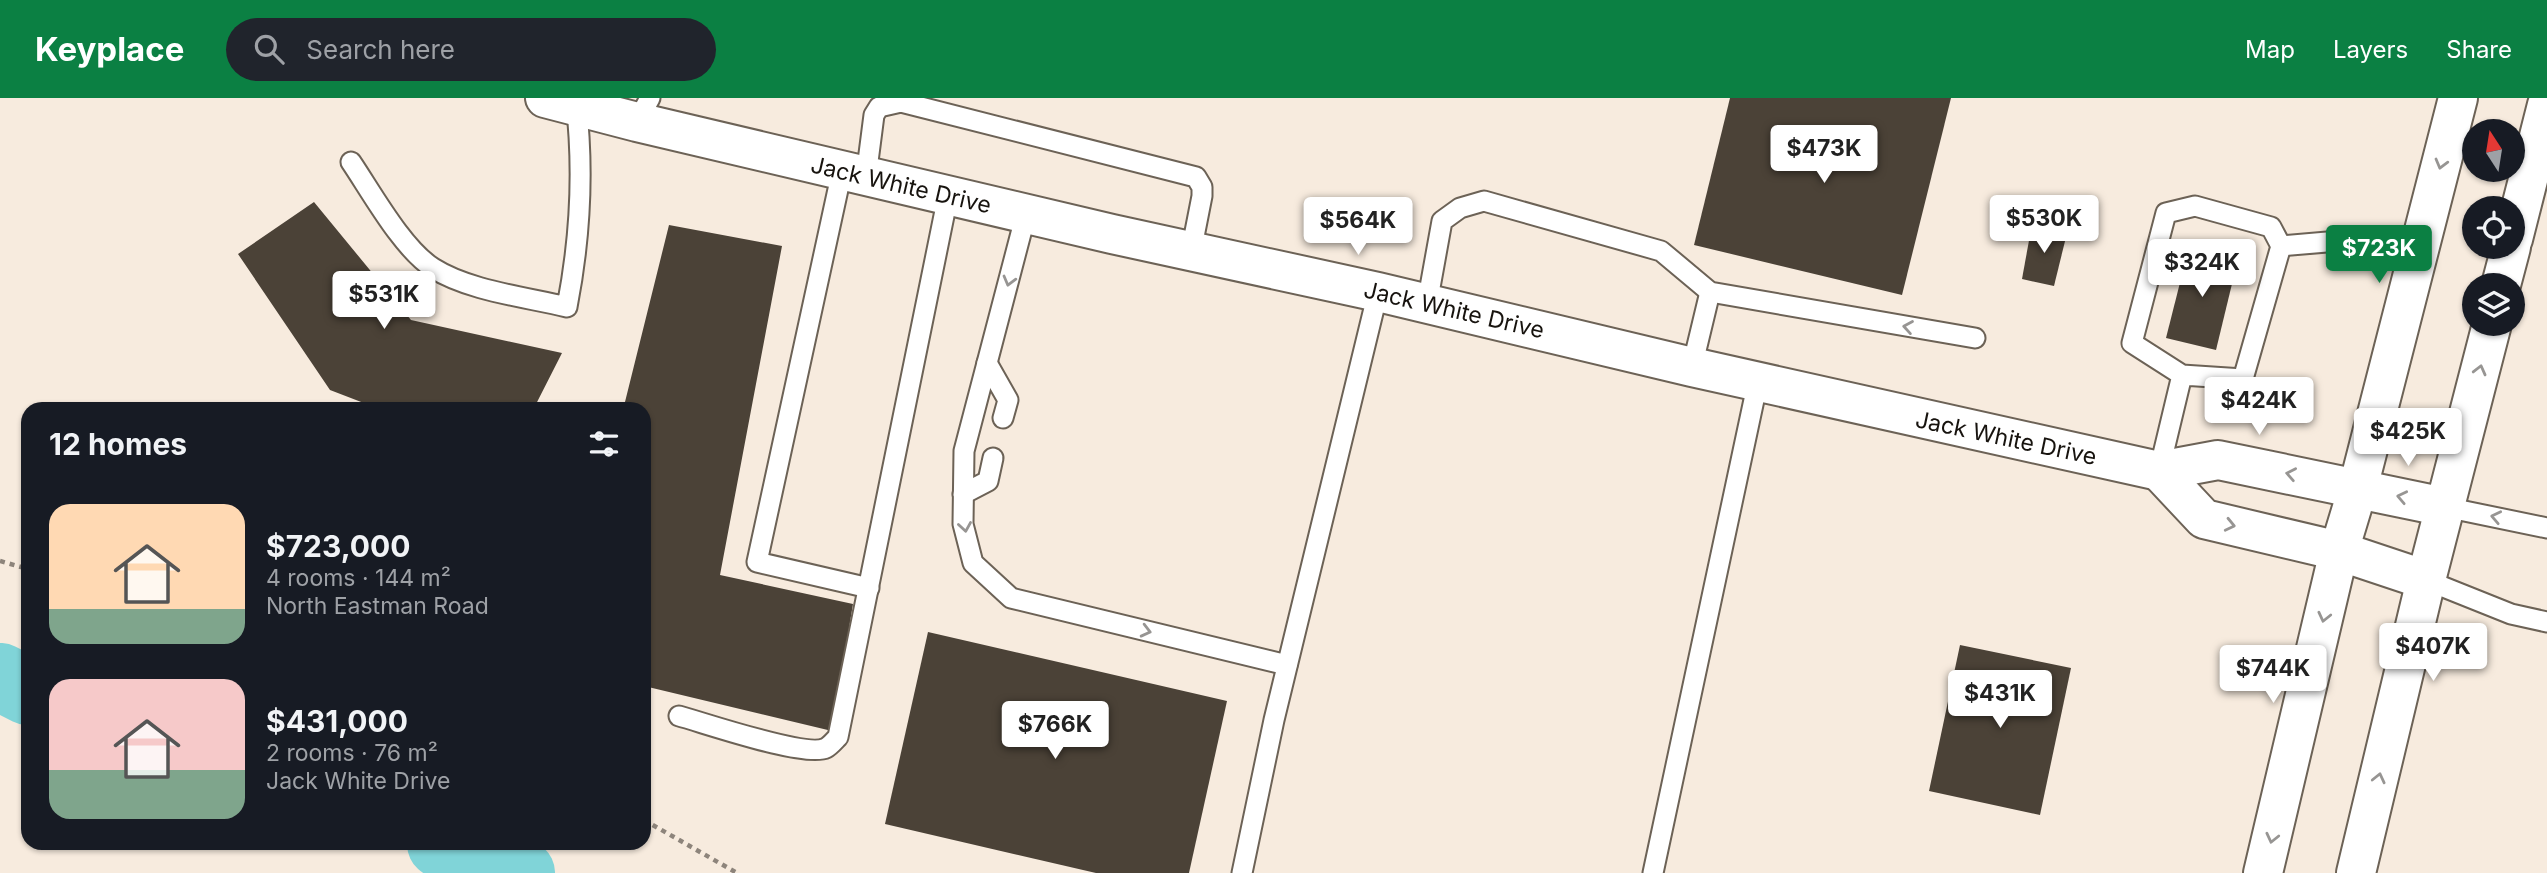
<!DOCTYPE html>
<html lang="en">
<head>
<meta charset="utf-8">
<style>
  :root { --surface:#171b24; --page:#20242c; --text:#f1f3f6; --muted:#9ea1a6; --accent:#0b8043 }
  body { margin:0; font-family:Inter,sans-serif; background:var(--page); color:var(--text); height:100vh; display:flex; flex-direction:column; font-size:26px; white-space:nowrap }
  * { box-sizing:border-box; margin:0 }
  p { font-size:23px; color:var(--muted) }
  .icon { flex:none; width:38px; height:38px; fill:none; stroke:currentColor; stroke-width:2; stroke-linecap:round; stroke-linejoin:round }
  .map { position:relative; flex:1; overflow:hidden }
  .panel { position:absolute; left:21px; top:304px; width:630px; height:448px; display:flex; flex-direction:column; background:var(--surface); border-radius:21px; box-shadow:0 2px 5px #0004 }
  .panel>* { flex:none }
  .needle { width:46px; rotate:348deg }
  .tools { position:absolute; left:2462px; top:21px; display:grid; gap:14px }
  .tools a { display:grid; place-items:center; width:63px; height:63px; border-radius:50%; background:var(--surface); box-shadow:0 2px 5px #0004; font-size:35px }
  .price { position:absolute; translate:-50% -60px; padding:0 16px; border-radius:7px; background:#fff; color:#222; font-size:23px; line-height:46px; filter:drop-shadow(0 2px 4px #0008) }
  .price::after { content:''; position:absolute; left:50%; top:42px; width:21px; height:16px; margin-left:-10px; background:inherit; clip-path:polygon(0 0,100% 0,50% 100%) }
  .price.selected { background:var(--accent); color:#fff }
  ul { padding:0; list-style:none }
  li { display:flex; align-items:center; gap:21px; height:175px; padding:0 28px }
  li span { display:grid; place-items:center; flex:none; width:196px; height:140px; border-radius:21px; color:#555 }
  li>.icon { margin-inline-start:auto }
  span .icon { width:84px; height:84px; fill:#fffc; stroke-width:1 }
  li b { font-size:30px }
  h2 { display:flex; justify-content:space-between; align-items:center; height:84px; padding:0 28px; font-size:30px }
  header { display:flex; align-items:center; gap:42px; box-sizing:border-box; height:98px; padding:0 35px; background:var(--accent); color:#fff }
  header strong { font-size:33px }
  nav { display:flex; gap:38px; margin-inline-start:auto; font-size:24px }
  .search { width:490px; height:63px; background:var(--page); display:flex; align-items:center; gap:18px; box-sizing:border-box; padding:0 24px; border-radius:38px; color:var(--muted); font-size:26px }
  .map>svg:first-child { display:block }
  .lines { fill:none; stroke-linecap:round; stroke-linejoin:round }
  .river { stroke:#80d4d8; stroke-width:68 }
  .building { fill:#4b4237 }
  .service-casing { stroke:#6c6256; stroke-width:23 }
  .minor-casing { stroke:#6c6256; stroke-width:42 }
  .secondary-casing { stroke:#6c6256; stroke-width:42 }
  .path { stroke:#8d847b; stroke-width:4.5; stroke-dasharray:5 5; stroke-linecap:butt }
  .service { stroke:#fff; stroke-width:19 }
  .minor { stroke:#fff; stroke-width:38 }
  .secondary { stroke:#fff; stroke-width:38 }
  .oneway { stroke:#979593 }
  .labels { text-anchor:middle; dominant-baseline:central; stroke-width:7; stroke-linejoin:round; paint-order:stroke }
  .street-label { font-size:23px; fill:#17130e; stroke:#fff }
</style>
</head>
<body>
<header>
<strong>Keyplace</strong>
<div class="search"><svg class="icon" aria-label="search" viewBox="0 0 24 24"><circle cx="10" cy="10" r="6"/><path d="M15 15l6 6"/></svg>Search here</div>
<nav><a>Map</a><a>Layers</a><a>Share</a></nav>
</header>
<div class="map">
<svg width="2547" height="775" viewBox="0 0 2547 775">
  <rect width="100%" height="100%" fill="#f7ebde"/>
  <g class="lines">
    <g class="river">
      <polyline points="0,579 28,593"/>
      <polyline points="441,746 521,775"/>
    </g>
  </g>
  <g class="building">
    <polygon points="1730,0 1951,0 1902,197 1694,147"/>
    <polygon points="314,104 411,222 562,255 533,312 382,312 330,292 238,156"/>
    <polygon points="2032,126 2067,135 2054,188 2022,181"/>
    <polygon points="669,127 782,148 720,477 853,506 832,633 644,588 644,312 623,312"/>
    <polygon points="2189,149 2238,161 2216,252 2166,240"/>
    <polygon points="928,534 1227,603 1189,775 1096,775 885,726"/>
    <polygon points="1960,547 2071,570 2040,717 1929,693"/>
  </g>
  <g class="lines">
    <defs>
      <g id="service">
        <polyline points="637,24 650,0"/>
        <path d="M351,64C372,95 402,150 433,170C469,193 526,199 567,209C580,142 584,73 576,4"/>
        <polyline points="842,73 757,464 869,490"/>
        <polyline points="866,79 874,17 879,9 901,4 1196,79 1202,89 1202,98 1191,154"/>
        <polyline points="1026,116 964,353 963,426 973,465 1011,500 1287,567"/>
        <polyline points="2281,148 2385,139 2420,147"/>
        <polyline points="1427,206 1442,123 1460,110 1484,103 1661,153 1710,194 1975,240"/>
        <polyline points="987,265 1008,302 1003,320"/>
        <polyline points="1692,269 1710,194"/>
        <polyline points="2159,373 2182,277 2132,245 2166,115 2195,108 2271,129 2281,148 2243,281 2182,277"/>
        <polyline points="963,396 988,383 993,360"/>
        <polyline points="2445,409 2547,430"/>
        <polyline points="2426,482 2511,516 2547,524"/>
        <path d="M679,618C705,625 806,660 826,650C830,648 835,642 838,639L948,98"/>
        <polyline points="1242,775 1274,622 1378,194"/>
        <polyline points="1653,775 1758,283"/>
      </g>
      <g id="minor">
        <polyline points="545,0 637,24 1112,136 1378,194 1692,269 2159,373 2218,362 2445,409"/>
        <polyline points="2159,373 2204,421 2339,453 2426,482"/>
      </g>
      <g id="secondary">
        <polyline points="2513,141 2547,7"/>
        <polyline points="2501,187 2511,149"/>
        <polyline points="2263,775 2339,453 2358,390 2458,0"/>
        <polyline points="2356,775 2426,482 2492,226"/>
      </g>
    </defs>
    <use href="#service" class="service-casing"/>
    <use href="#minor" class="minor-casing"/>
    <use href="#secondary" class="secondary-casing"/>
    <g class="path">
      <polyline points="0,463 28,471"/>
      <polyline points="644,722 737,775"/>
    </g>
    <use href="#service" class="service"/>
    <use href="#minor" class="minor"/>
    <use href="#secondary" class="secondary"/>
  </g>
  <defs><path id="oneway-chevron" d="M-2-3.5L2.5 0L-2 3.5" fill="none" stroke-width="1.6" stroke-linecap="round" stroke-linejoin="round" transform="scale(1.75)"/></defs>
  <g class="oneway">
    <use href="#oneway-chevron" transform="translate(2441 66) rotate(105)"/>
    <use href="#oneway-chevron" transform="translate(1009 183) rotate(105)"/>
    <use href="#oneway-chevron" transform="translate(1908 229) rotate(-170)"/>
    <use href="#oneway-chevron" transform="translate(2480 272) rotate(-76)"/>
    <use href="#oneway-chevron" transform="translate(2291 376) rotate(-169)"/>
    <use href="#oneway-chevron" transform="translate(2402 399) rotate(-168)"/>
    <use href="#oneway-chevron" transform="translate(2496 419) rotate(-168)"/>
    <use href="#oneway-chevron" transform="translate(2230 427) rotate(13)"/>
    <use href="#oneway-chevron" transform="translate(965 429) rotate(81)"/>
    <use href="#oneway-chevron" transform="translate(2324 519) rotate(103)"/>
    <use href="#oneway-chevron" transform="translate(1146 533) rotate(14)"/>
    <use href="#oneway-chevron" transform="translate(2379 680) rotate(-77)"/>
    <use href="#oneway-chevron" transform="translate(2272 740) rotate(103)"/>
  </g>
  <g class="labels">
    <g class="street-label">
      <text transform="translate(901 87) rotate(13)">Jack White Drive</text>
      <text transform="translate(1454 212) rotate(13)">Jack White Drive</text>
      <text transform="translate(2006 340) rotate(12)">Jack White Drive</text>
    </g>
  </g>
</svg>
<div class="tools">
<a><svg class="needle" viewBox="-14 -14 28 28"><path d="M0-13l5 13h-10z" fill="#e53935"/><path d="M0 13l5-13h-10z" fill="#9ea1a6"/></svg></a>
<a><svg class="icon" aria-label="locate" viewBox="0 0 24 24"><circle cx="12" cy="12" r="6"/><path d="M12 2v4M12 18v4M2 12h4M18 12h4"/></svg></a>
<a><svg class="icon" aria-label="layers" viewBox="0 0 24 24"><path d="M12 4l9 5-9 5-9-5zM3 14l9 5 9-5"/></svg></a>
</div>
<b class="price" style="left:1824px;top:87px">$473K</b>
<b class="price" style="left:2044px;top:157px">$530K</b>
<b class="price" style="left:1358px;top:159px">$564K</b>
<b class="price selected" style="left:2379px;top:187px">$723K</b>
<b class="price" style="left:2202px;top:201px">$324K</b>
<b class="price" style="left:384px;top:233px">$531K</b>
<b class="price" style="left:2259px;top:339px">$424K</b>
<b class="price" style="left:2408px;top:370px">$425K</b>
<b class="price" style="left:2433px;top:585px">$407K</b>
<b class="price" style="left:2273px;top:607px">$744K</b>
<b class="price" style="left:2000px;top:632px">$431K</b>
<b class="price" style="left:1055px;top:663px">$766K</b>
<section class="panel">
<h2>12 homes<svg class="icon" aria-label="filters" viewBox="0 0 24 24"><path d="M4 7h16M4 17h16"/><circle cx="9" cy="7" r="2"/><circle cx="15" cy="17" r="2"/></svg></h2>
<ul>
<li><span style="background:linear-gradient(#ffd9b3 75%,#7fa58c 0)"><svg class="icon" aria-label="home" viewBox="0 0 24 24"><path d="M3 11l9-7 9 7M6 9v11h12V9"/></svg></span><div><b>$723,000</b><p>4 rooms · 144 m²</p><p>North Eastman Road</p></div></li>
<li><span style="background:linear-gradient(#f6c9c9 65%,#7fa58c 0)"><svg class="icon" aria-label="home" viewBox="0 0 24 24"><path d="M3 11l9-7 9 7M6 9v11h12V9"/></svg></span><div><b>$431,000</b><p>2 rooms · 76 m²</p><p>Jack White Drive</p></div></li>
</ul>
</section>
</div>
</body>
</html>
